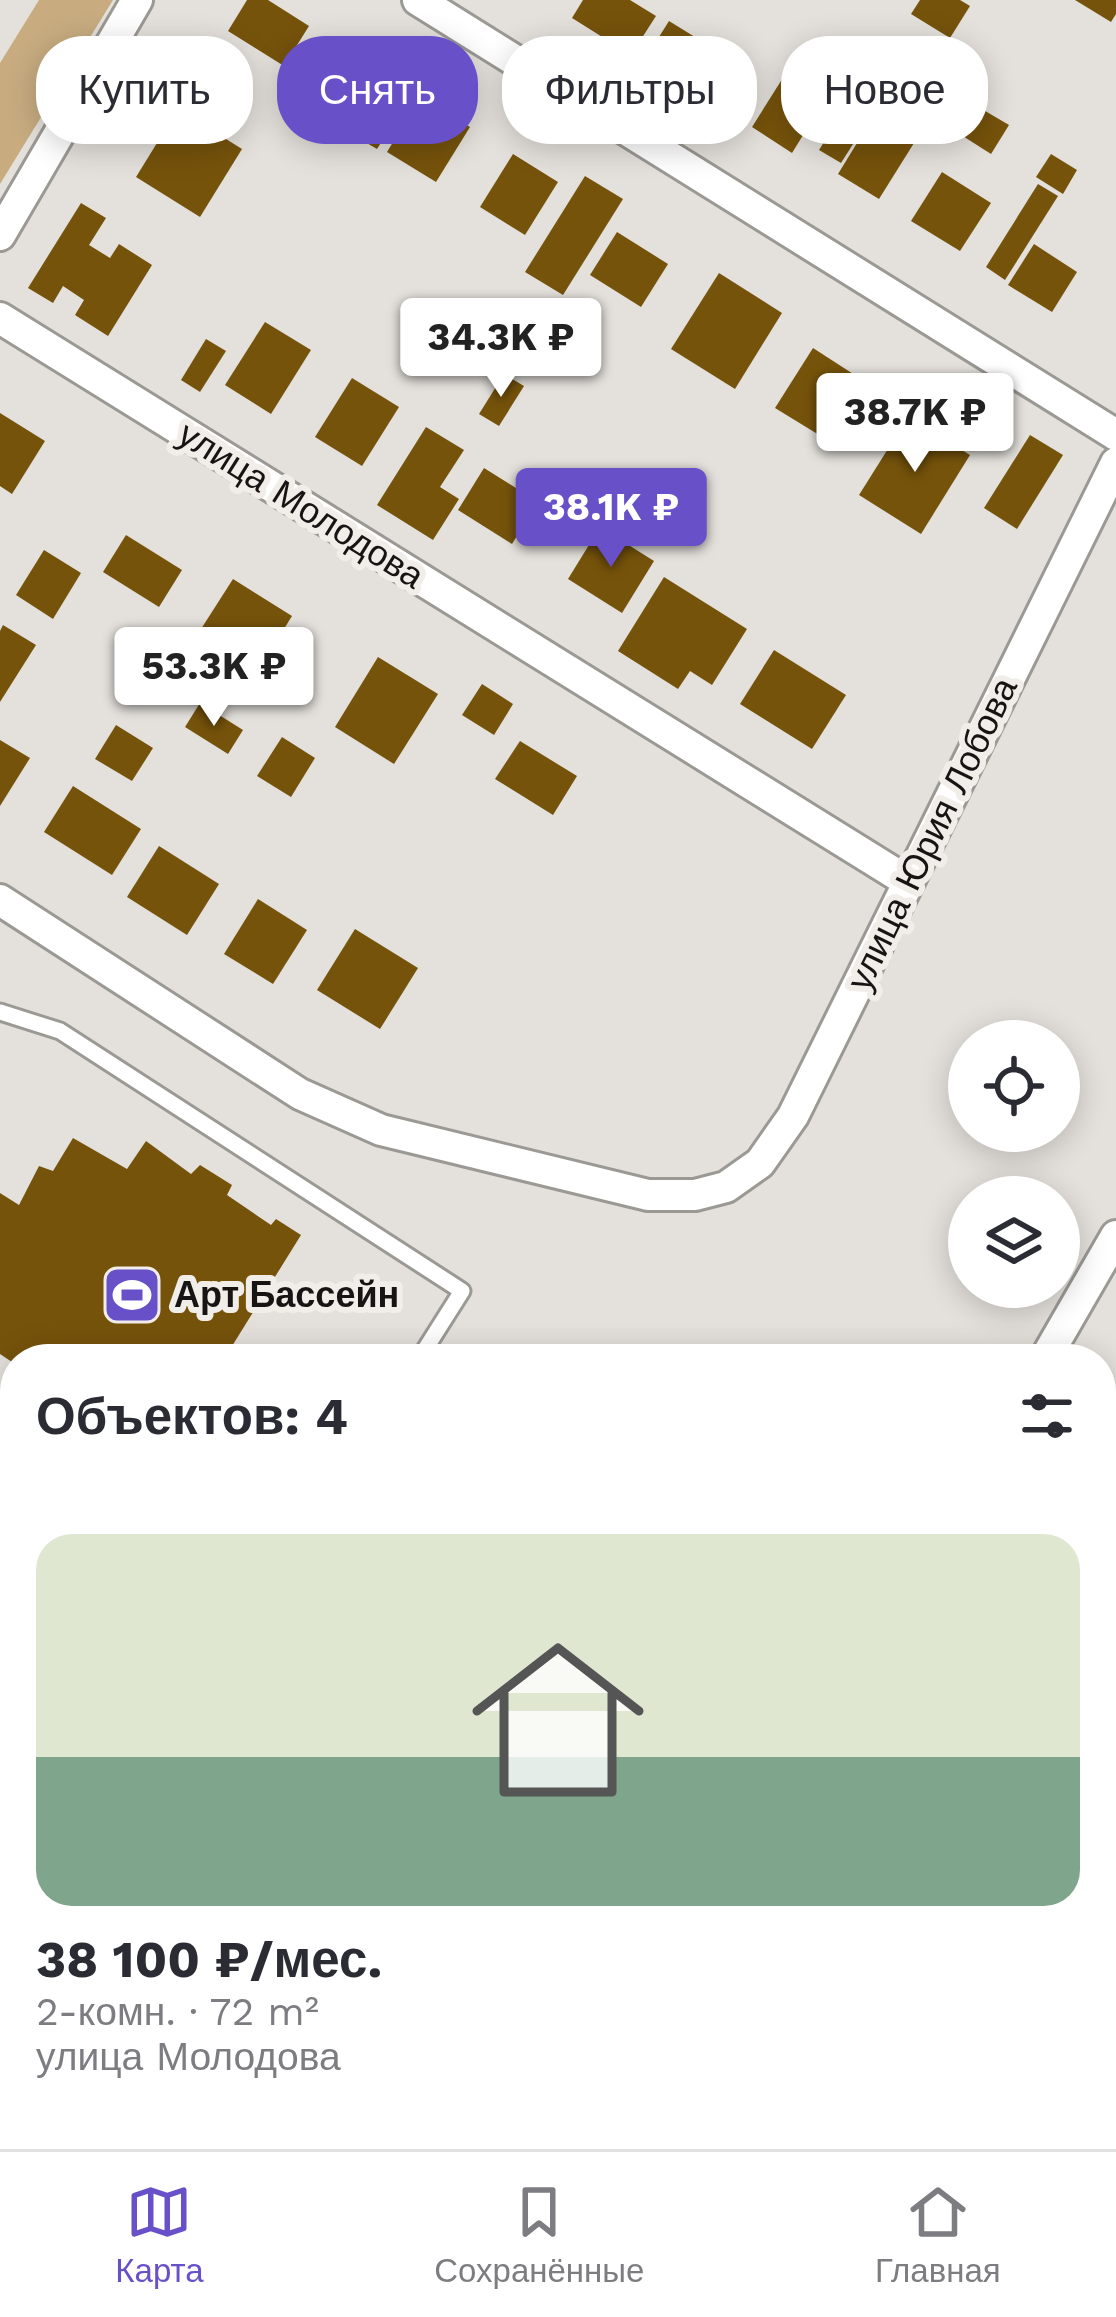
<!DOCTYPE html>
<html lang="ru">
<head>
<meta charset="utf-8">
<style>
  :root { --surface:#fff; --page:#f7f7f7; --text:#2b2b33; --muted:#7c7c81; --line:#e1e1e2; --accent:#6850c9 }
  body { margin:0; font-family:"Work Sans",sans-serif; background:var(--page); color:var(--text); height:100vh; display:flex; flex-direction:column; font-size:45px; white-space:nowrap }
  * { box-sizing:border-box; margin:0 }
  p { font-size:39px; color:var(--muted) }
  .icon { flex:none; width:66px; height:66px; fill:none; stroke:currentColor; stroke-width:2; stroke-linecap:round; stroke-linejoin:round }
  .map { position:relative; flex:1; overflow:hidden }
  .side { position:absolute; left:0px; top:1344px; width:1116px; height:807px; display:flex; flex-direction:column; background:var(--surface); border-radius:48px 48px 0 0; box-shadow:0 6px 30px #0003 }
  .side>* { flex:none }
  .top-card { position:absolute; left:36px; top:36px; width:1044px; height:108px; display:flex; gap:24px }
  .fabs { position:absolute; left:948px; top:1020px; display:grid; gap:24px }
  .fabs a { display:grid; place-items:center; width:132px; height:132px; border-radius:50%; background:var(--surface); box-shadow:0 6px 30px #0003; font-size:60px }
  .price { position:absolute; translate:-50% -102px; padding:0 27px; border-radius:12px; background:#fff; color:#222; font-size:39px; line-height:78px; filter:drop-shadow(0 3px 6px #0008) }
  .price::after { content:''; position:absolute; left:50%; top:72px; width:36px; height:27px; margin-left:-18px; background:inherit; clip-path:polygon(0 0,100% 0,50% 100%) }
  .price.active { background:var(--accent); color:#fff }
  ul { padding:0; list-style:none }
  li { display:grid; align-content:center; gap:24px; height:636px; padding:0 36px }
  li+li { border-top:3px solid var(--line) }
  li span { display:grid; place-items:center; height:372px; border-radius:36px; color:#555 }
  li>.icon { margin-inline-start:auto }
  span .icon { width:216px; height:216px; fill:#fffc; stroke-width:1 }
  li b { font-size:51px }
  h2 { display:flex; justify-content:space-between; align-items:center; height:144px; padding:0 36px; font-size:51px }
  .tag { padding:0 42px; border-radius:48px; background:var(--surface); box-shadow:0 6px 30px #0003; font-size:42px; line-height:108px }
  .tag.active { background:var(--accent); color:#fff }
  .tab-bar { display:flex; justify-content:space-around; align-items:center; height:168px; border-top:3px solid var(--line); background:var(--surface); font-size:33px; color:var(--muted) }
  .tab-bar a { display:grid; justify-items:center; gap:6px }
  .tab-bar .active { color:var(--accent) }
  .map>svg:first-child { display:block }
  .green { fill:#c8ac80 }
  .building { fill:#76530b }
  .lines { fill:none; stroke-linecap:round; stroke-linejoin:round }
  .lane-casing { stroke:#9b9994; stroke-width:21 }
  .street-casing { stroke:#9b9994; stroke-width:36 }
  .path { stroke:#757371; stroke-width:6; stroke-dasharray:9 6; stroke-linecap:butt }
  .lane { stroke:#fff; stroke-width:15 }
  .street { stroke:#fff; stroke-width:30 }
  .labels { text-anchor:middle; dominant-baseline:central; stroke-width:12; stroke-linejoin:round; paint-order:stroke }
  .street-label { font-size:36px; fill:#161514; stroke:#f1eee9 }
  .poi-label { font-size:36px; font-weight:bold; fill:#161514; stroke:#f1eee9; text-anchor:start }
</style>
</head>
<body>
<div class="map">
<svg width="1116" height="2149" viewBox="0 0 1116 2149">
  <rect width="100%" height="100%" fill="#e4e1dc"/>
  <polygon class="green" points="39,0 113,0 0,184 0,63"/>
  <g class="building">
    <polygon points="247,0 268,0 309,26 284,66 228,31"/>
    <polygon points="583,0 630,0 656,16 631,55 572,18"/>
    <polygon points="920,0 960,0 970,6 950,38 911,14"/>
    <polygon points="1075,0 1116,0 1116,14 1111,22"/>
    <polygon points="669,21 729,58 702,101 642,64"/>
    <polygon points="878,56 900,70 841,163 819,150"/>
    <polygon points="380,70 413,91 377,149 343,129"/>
    <polygon points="786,73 826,98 792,153 752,127"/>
    <polygon points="421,96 470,127 436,182 387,152"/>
    <polygon points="975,105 1009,125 991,154 958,133"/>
    <polygon points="178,109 242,149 200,217 136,177"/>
    <polygon points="873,117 914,143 879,199 838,174"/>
    <polygon points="513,154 558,182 525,235 480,207"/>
    <polygon points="1051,154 1077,170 1063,194 1036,177"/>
    <polygon points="942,172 991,203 960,251 911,221"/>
    <polygon points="585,176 623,199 563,295 525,272"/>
    <polygon points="1038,184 1058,196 1005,280 986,267"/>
    <polygon points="81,203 106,218 89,245 110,258 119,244 152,265 108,336 75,315 84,300 63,286 53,303 28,288"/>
    <polygon points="617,232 668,264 641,307 590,275"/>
    <polygon points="1034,244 1077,272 1052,312 1008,285"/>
    <polygon points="719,273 782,313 735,389 671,349"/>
    <polygon points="265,322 311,350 271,414 225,385"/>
    <polygon points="206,339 226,351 200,392 181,380"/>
    <polygon points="813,348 861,379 824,438 775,408"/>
    <polygon points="504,374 524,386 499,426 479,414"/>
    <polygon points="352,378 399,407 362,466 315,437"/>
    <polygon points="0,413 45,441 12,494 0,486"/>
    <polygon points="908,417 970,455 921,534 859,495"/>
    <polygon points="426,427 464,450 440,487 459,499 433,540 377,505"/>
    <polygon points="1030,435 1063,455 1017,529 984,508"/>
    <polygon points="484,468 538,502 512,544 458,510"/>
    <polygon points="600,527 654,561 622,613 568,579"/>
    <polygon points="126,535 182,570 159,607 103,572"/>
    <polygon points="44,550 81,573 53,619 16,595"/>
    <polygon points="664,577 747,629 712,685 690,671 678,689 618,651"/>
    <polygon points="233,579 292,616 261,666 201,629"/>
    <polygon points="3,625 36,645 0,702 0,631"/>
    <polygon points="774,650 846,695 812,749 740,704"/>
    <polygon points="378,657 438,694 394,764 335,727"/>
    <polygon points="482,684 513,704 494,735 462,715"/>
    <polygon points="200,703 243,730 228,754 185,727"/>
    <polygon points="116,725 153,748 132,781 95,759"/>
    <polygon points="282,737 315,758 291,797 257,776"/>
    <polygon points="0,740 30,758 0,806"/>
    <polygon points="520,741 577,776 553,815 495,779"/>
    <polygon points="73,786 141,829 112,875 44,832"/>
    <polygon points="159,846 219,884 187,935 127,897"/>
    <polygon points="258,899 307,930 273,984 224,954"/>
    <polygon points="355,929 418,968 380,1029 317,990"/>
    <polygon points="73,1138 127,1169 146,1141 191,1174 200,1165 232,1185 227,1195 271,1225 276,1219 301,1235 224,1359 28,1359 21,1354 15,1364 0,1354 0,1193 19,1205 39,1166 53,1171"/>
    <polygon points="0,1946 15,1955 15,1981 0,2007"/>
  </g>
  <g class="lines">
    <defs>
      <polyline id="lane" points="0,1012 60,1031 462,1291 419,1359"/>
      <g id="street">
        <polyline points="418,0 1116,435"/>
        <polyline points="0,235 137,0"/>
        <polyline points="0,318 907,881"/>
        <polyline points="0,900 300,1094 381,1130 648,1195 695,1195 726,1187 760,1163 793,1116 1116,463"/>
        <polyline points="1045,1359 1116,1236"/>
        <polyline points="0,1637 15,1647"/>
        <polyline points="0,1819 15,1828"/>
        <polyline points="541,2136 552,2149"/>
        <polyline points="175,2149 183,2136"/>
        <polyline points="260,2149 265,2136"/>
      </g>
    </defs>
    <use href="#lane" class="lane-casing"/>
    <use href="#street" class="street-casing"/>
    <g class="path">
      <polyline points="0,1408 15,1418"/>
      <polyline points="0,1488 15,1497"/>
      <polyline points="1101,1871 1116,1861"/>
      <polyline points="623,2136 643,2149"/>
    </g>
    <use href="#lane" class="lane"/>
    <use href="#street" class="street"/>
  </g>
  <defs>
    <symbol id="stadium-square" viewBox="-11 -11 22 22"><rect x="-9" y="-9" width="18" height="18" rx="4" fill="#6850c9" stroke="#f1eee9"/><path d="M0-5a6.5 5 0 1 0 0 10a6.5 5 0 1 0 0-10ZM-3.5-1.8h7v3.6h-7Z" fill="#fff"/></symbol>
  </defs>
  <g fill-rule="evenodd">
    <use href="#stadium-square" x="99" y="1262" width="66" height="66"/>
  </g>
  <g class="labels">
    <g class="street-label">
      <text transform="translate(301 505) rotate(32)">улица Молодова</text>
      <text transform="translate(932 834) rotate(-64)">улица Юрия Лобова</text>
    </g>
    <g class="poi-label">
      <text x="174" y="1295">Арт Бассейн</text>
    </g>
  </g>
</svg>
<div class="fabs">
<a><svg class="icon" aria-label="locate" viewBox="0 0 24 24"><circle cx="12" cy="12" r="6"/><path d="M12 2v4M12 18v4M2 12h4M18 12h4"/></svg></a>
<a><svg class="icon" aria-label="layers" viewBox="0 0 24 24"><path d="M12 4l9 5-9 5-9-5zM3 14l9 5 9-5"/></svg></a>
</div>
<b class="price" style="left:501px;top:400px">34.3K ₽</b>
<b class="price" style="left:915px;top:475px">38.7K ₽</b>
<b class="price active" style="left:611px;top:570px">38.1K ₽</b>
<b class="price" style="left:214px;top:729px">53.3K ₽</b>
<div class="top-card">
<a class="tag">Купить</a>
<a class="tag active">Снять</a>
<a class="tag">Фильтры</a>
<a class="tag">Новое</a>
</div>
<section class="side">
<h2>Объектов: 4<svg class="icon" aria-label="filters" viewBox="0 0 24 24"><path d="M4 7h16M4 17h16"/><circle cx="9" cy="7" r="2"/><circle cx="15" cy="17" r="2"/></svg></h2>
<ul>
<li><span style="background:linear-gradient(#dfe7d0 60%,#7fa58c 0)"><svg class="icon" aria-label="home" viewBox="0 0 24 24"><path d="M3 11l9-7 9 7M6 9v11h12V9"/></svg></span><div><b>38 100 ₽/мес.</b><p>2-комн. · 72 m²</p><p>улица Молодова</p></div></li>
</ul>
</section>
</div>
<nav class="tab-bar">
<a class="active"><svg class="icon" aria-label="map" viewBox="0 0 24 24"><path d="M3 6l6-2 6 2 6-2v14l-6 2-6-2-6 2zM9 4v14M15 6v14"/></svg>Карта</a>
<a><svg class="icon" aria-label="saved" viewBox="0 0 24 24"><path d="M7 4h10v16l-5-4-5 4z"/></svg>Сохранённые</a>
<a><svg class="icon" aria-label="home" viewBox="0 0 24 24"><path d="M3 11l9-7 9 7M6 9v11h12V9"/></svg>Главная</a>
</nav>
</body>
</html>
